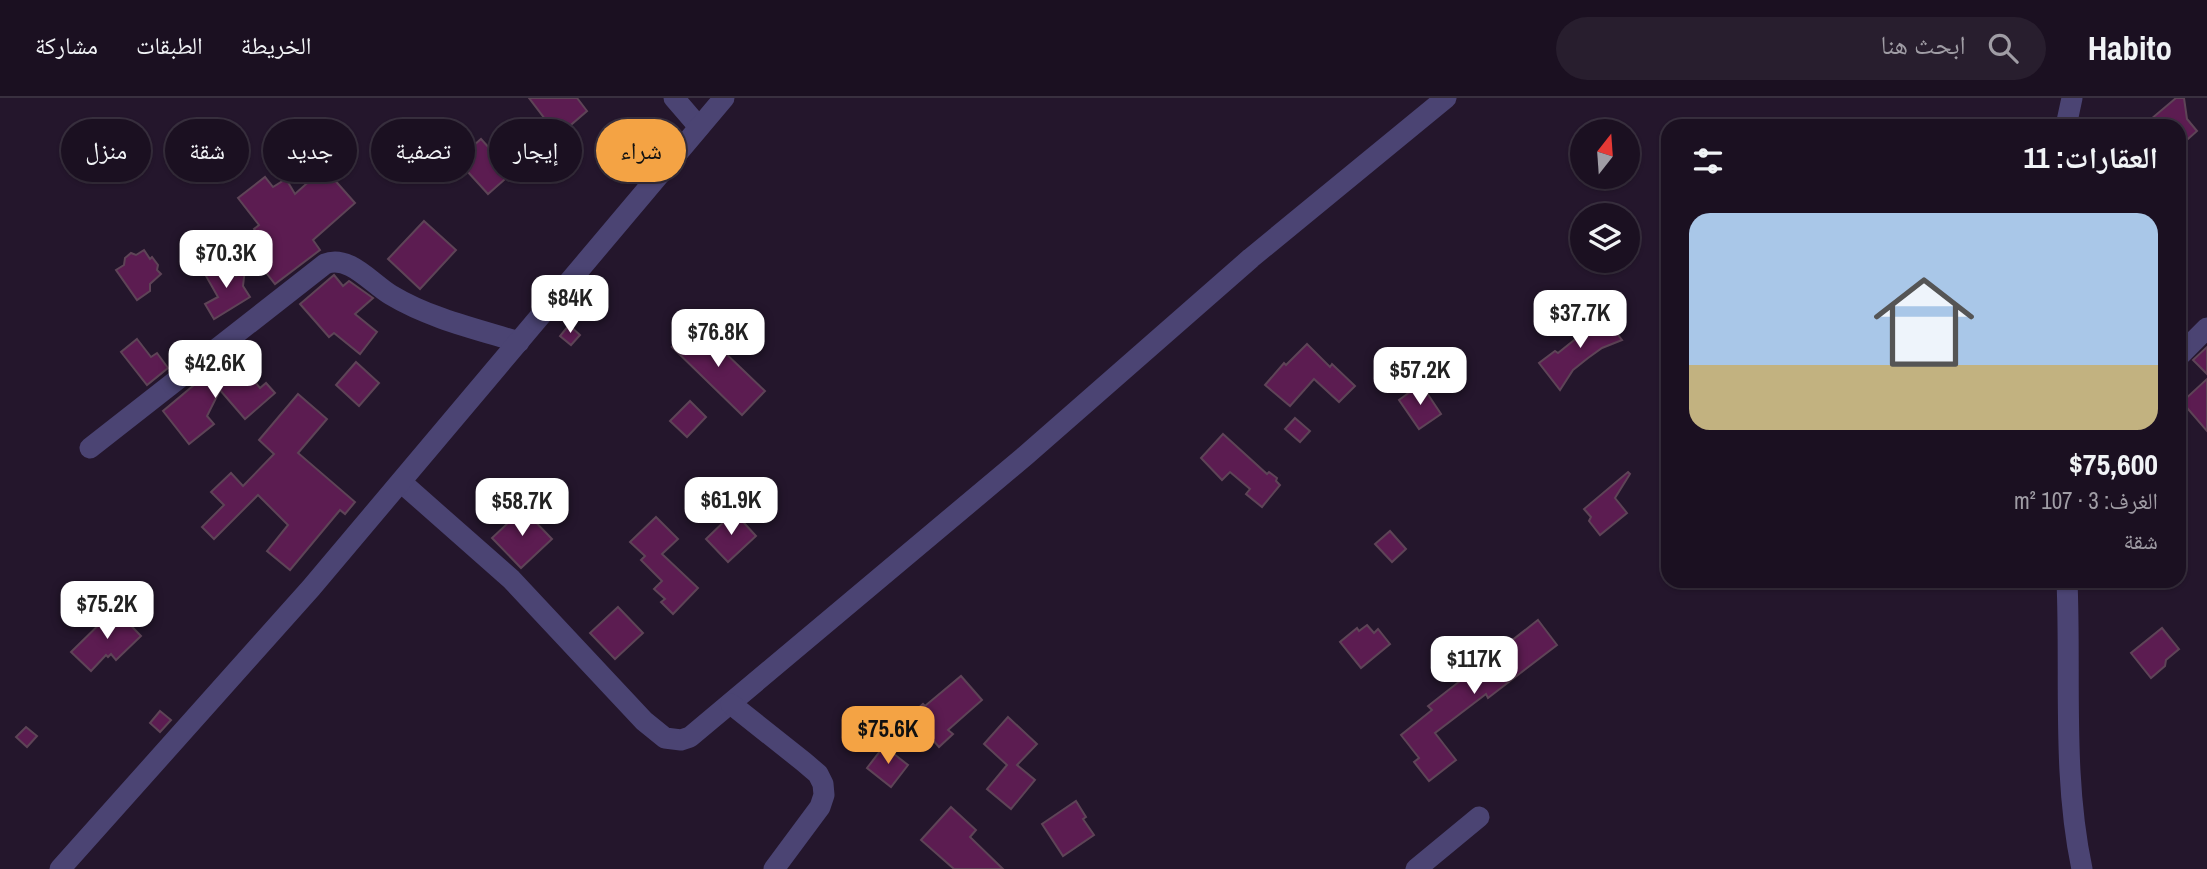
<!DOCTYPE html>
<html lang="ar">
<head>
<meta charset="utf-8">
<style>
  :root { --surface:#1b1021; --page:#281e2e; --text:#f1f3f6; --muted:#a09da5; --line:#39303f; --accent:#f4a344 }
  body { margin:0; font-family:"Archivo Narrow","Noto Naskh Arabic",sans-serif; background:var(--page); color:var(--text); direction:rtl; height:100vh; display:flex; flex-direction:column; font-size:26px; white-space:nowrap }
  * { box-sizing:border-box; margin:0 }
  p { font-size:23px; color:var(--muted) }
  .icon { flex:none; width:38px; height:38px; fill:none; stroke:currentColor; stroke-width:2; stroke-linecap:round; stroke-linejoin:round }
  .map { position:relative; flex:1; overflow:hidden; direction:ltr }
  .panel { position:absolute; left:1661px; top:21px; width:525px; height:469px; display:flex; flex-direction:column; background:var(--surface); border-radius:21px; box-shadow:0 2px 5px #0004,0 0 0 2px var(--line); direction:rtl }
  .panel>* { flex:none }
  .banner { position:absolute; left:21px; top:21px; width:665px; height:63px; direction:rtl; display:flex; gap:14px }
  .needle { width:46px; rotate:17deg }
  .buttons { position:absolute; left:1570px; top:21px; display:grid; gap:14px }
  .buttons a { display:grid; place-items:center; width:70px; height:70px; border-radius:50%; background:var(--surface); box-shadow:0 2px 5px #0004,0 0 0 2px var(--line); font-size:35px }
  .price { position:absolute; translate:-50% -60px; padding:0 16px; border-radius:14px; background:#fff; color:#222; font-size:23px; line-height:46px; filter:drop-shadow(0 2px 4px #0008) }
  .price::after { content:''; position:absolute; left:50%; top:42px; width:21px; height:16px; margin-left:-10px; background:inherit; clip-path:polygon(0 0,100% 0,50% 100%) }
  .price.selected { background:var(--accent); color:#111 }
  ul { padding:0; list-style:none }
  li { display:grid; align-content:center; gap:14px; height:371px; padding:0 28px }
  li+li { border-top:2px solid var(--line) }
  li span { display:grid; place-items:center; height:217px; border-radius:21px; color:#555 }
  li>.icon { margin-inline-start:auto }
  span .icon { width:126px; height:126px; fill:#fffc; stroke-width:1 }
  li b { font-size:30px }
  h2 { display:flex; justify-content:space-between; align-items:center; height:84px; padding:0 28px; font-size:30px }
  .tag { padding:0 24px; border-radius:32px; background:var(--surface); box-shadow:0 2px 5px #0004,0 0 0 2px var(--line); font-size:24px; line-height:63px }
  .tag.selected { background:var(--accent); color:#111 }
  header { display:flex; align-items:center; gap:42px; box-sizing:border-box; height:98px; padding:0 35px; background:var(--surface); border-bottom:2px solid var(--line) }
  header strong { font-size:33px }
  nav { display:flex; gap:38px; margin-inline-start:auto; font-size:24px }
  .search { width:490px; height:63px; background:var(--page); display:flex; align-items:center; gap:18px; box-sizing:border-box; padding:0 24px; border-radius:38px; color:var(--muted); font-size:26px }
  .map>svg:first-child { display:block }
  .building { fill:#5c1c51; stroke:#5e4457; stroke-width:2 }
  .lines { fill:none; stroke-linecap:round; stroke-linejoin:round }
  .minor { stroke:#4b4473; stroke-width:21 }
</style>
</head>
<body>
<header>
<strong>Habito</strong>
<div class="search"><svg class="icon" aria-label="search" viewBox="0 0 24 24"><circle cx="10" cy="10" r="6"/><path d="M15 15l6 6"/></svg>ابحث هنا</div>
<nav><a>الخريطة</a><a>الطبقات</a><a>مشاركة</a></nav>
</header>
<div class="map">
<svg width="2207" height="771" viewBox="0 0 2207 771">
  <rect width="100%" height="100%" fill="#24162c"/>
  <g class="building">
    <polygon points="529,0 577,0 587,13 558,38"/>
    <polygon points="2176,0 2184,0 2187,21 2197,33 2179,49 2179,28 2157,28 2151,21"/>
    <polygon points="481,41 512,75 488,96 457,62"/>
    <polygon points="324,70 355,105 313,142 320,152 275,186 257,163 270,153 254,131 259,127 238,100 265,79 273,89 286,81 295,96"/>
    <polygon points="424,123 456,152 420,191 388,161"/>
    <polygon points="144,152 150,161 152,159 158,167 157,172 161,176 150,186 150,193 137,202 116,172 124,167 125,160 131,155 136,157"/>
    <polygon points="229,165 236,178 245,171 243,188 250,199 214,221 205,206 218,199 206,178"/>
    <polygon points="334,177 343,188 349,183 373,200 355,216 377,234 360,256 334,235 329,239 300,206"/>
    <polygon points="1601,215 1622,242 1602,250 1588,260 1573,272 1560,292 1539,265 1555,253 1558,255 1589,230 1585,227"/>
    <polygon points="694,225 765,293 742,317 672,249"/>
    <polygon points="569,227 580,237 571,247 560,238"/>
    <polygon points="137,241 151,259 157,255 168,270 147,287 121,254"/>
    <polygon points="1307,246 1330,269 1332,266 1355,288 1339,304 1314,281 1290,308 1265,287 1284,265 1286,267"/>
    <polygon points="2207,249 2207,276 2193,262"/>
    <polygon points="224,262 238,278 245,272 260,290 266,285 275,295 245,321 220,292 207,318 214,326 189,346 163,313"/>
    <polygon points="356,264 379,285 359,308 336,287"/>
    <polygon points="2207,281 2207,333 2182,304"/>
    <polygon points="1421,286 1441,316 1419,331 1399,302"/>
    <polygon points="298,296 327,321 298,355 355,404 345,416 340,412 290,472 267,453 288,427 258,397 214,441 202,429 224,407 211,394 231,375 243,388 274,356 259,342"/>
    <polygon points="690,303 706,319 687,339 670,323"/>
    <polygon points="1295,320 1310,333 1300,344 1285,331"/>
    <polygon points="1223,336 1267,376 1269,374 1277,380 1276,383 1280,387 1262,409 1246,396 1250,391 1230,374 1222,382 1201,360"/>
    <polygon points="1628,374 1630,376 1615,400 1627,415 1600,437 1589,423 1591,419 1584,411"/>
    <polygon points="523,411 552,441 521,470 492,440"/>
    <polygon points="734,414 756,438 728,464 706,441"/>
    <polygon points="656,419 678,441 662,456 698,490 673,516 661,504 665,501 654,491 662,483 641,462 645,458 630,444"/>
    <polygon points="1390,433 1406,451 1392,464 1375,446"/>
    <polygon points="618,509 643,535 615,561 590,535"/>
    <polygon points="115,511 141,538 116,562 111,556 108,559 106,557 91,573 71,554"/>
    <polygon points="1538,522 1557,547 1488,600 1486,596 1435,635 1456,662 1429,683 1414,664 1419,660 1401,637 1432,612 1428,608"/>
    <polygon points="1367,527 1374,535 1378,531 1390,546 1361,570 1340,544 1357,530 1359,533"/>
    <polygon points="2162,530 2179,551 2166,562 2165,568 2151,580 2131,555"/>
    <polygon points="961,578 982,602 948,632 953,636 939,649 924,632 917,639 903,624 923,606 925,608"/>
    <polygon points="160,613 171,622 160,634 150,625"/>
    <polygon points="1008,619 1037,646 1017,667 1035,682 1011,711 987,691 1007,667 984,646"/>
    <polygon points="26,629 37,638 27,649 16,639"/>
    <polygon points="884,648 908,667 891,689 867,670"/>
    <polygon points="1076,703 1086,719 1083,721 1094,737 1063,758 1042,726"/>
    <polygon points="951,709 976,732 970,739 1003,771 954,771 921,742"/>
  </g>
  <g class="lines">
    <g class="minor">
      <polyline points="674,0 699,29"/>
      <polyline points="2066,28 2072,0"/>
      <polyline points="2179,258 2207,230"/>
      <path d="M90,350L325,166C349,156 372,186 391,197C429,220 476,231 519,244"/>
      <polyline points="401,384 511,481 644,623 665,640 681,642 690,639 1025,358 1251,160 1446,0"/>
      <path d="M2067,483C2071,578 2062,677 2082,771"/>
      <polyline points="731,606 804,664 818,676 823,686 824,697 820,709 774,771"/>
      <polyline points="60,771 311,490 724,0"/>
      <polyline points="1416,771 1479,719"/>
    </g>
  </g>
</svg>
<div class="buttons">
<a><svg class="needle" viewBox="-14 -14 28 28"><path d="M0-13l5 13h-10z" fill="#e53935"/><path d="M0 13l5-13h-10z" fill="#a09da5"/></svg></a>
<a><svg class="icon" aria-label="layers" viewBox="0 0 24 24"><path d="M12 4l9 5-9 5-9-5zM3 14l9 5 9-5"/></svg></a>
</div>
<b class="price" style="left:226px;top:192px">$70.3K</b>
<b class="price" style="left:570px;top:237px">$84K</b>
<b class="price" style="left:1580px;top:252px">$37.7K</b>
<b class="price" style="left:718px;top:271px">$76.8K</b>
<b class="price" style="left:215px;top:302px">$42.6K</b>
<b class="price" style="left:1420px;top:309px">$57.2K</b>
<b class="price" style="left:731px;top:439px">$61.9K</b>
<b class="price" style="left:522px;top:440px">$58.7K</b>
<b class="price" style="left:107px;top:543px">$75.2K</b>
<b class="price" style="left:1474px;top:598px">$117K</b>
<b class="price selected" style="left:888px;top:668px">$75.6K</b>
<div class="banner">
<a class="tag selected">شراء</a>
<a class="tag">إيجار</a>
<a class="tag">تصفية</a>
<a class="tag">جديد</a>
<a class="tag">شقة</a>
<a class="tag">منزل</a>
</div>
<section class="panel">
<h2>العقارات: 11<svg class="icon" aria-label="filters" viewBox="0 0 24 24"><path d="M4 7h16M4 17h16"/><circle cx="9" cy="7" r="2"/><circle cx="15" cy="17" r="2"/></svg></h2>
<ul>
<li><span style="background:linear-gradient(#a9c7e8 70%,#c2b280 0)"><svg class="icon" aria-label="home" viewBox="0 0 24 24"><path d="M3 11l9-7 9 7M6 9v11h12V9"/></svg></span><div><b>$75,600</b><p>الغرف: 3 · 107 m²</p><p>شقة</p></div></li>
</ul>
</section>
</div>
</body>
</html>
